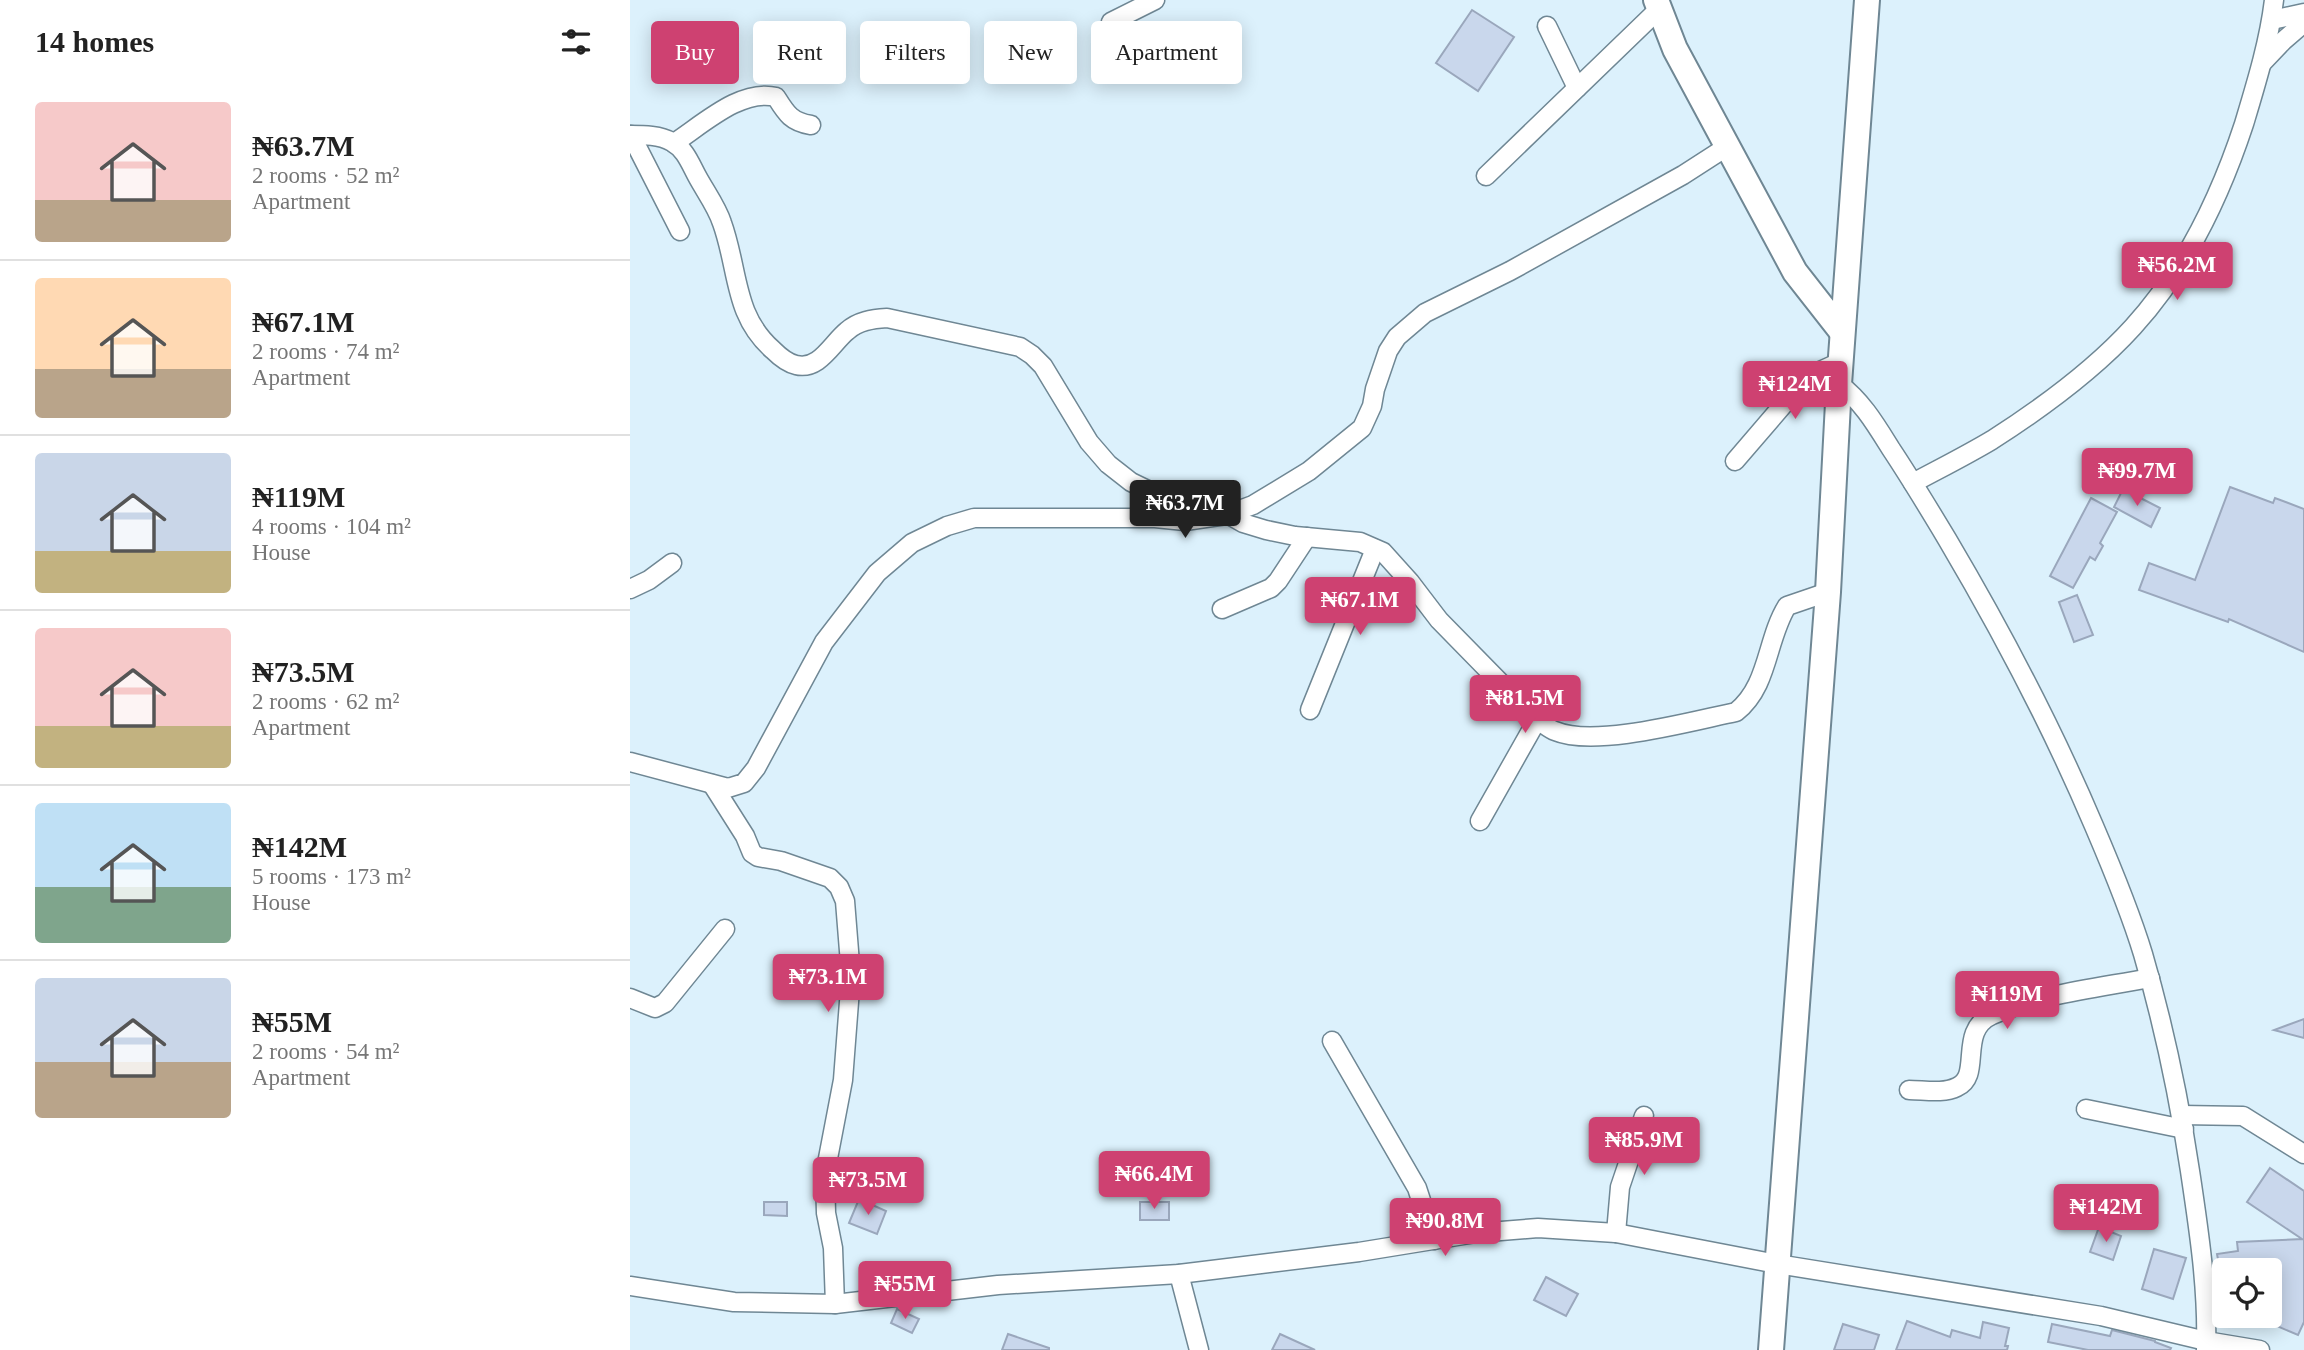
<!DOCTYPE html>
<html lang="en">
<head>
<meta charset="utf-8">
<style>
  :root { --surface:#fff; --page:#f2f2f2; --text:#222; --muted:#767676; --line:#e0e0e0; --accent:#ce4171 }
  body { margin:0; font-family:"Times New Roman",serif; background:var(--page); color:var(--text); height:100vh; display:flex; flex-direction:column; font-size:26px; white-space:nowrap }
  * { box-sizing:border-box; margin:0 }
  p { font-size:23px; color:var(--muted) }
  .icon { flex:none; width:38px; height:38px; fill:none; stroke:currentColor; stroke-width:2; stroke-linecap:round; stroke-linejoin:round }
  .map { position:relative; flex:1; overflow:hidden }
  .side { display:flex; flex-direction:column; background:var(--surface); width:630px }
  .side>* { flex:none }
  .guide { position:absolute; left:21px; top:21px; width:665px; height:63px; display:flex; gap:14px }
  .tools { position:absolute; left:1582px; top:1258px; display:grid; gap:14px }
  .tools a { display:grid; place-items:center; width:70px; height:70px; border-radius:7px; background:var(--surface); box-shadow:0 4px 18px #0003; font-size:35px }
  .price { position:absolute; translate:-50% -60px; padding:0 16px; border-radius:7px; background:var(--accent); color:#fff; font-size:23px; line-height:46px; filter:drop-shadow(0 2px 4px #0008) }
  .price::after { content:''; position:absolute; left:50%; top:42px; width:21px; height:16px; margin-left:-10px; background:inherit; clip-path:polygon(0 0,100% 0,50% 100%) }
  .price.selected { background:#222; color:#fff }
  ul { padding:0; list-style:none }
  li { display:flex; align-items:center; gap:21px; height:175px; padding:0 35px }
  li+li { border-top:2px solid var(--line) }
  li span { display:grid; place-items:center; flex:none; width:196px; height:140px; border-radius:7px; color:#555 }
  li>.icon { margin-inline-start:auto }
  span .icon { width:84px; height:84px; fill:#fffc; stroke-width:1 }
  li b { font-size:30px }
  h2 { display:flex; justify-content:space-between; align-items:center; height:84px; padding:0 35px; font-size:30px }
  .pill { padding:0 24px; border-radius:7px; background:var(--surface); box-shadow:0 4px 18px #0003; font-size:24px; line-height:63px }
  .pill.selected { background:var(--accent); color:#fff }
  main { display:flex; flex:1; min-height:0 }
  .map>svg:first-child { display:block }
  .building { fill:#c9d7ec; stroke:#9aa7bc; stroke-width:2 }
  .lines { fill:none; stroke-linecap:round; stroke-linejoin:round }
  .minor-casing { stroke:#6f8794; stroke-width:21 }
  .secondary-casing { stroke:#6f8794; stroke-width:28 }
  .minor { stroke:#fff; stroke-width:18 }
  .secondary { stroke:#fff; stroke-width:24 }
</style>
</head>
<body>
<main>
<section class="side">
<h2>14 homes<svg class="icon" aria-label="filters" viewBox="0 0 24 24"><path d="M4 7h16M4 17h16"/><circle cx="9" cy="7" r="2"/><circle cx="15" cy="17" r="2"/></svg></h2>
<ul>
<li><span style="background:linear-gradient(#f6c9c9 70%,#b9a48a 0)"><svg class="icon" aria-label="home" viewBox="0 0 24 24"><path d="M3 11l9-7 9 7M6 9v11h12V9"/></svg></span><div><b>₦63.7M</b><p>2 rooms · 52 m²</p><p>Apartment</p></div></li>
<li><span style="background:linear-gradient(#ffd9b3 65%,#b9a48a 0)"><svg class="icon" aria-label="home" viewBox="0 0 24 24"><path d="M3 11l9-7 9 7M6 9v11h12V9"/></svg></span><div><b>₦67.1M</b><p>2 rooms · 74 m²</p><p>Apartment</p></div></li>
<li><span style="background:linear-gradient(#c9d6e8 70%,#c2b280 0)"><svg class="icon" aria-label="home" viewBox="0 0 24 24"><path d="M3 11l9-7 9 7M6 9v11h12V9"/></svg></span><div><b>₦119M</b><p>4 rooms · 104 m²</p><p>House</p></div></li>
<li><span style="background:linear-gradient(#f6c9c9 70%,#c2b280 0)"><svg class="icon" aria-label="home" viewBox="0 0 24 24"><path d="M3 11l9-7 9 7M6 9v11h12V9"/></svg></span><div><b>₦73.5M</b><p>2 rooms · 62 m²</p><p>Apartment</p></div></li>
<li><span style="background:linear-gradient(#bfe0f5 60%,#7fa58c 0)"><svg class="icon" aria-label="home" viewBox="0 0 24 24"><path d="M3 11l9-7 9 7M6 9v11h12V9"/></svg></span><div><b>₦142M</b><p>5 rooms · 173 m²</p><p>House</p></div></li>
<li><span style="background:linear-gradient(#c9d6e8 60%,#b9a48a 0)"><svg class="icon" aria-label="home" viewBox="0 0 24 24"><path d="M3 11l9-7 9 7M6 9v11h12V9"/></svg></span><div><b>₦55M</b><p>2 rooms · 54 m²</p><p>Apartment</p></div></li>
</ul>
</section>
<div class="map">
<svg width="1674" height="1350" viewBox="0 0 1674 1350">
  <rect width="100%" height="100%" fill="#dcf1fc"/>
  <g class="building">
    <polygon points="842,10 884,37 848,91 806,63"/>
    <polygon points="1600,487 1643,503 1645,498 1674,509 1674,652 1599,619 1598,622 1509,590 1519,563 1565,580"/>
    <polygon points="1493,489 1530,508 1521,527 1484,507"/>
    <polygon points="1461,498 1487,512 1470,543 1473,546 1465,560 1460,557 1443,588 1420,576"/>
    <polygon points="1447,595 1463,635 1444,642 1429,602"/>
    <polygon points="1674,1019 1674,1038 1644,1030"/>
    <polygon points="1640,1168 1674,1191 1674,1322 1668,1335 1640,1323 1640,1270 1590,1270 1587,1254 1608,1251 1607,1242 1672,1239 1617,1202"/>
    <polygon points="229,1199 256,1211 247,1234 219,1223"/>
    <polygon points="134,1202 157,1202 157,1216 134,1215"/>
    <rect x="510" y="1202" width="29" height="18"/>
    <polygon points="1469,1227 1491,1236 1483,1260 1460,1252"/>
    <polygon points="1524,1249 1556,1258 1543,1299 1512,1289"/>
    <polygon points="916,1277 948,1294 936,1316 904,1300"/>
    <polygon points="267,1309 289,1319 282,1333 261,1323"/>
    <polygon points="1277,1321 1320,1337 1322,1330 1350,1338 1353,1322 1379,1328 1375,1346 1378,1346 1377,1350 1266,1350"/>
    <polygon points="1213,1324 1249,1335 1244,1350 1204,1350"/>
    <polygon points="1422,1324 1480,1336 1482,1330 1525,1341 1525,1342 1541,1348 1540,1350 1458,1350 1418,1342"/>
    <polygon points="378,1334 419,1348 419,1350 372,1350"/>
    <polygon points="650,1334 685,1350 642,1350"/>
  </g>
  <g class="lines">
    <defs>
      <g id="minor">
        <polyline points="1642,20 1674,13"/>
        <polyline points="481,22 525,0"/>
        <polyline points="917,26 947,88"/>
        <polyline points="1632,63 1653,41 1674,23"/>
        <path d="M0,135C14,135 30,135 42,142C55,149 60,163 67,176C75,191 87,207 92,223C109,270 103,315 143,350C149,356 157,363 166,365C189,371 202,343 217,331C228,321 242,319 257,318L390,347L402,355L413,366L459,442L478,464L501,482L530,496L555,503L585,507L613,523L636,530L665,536L730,542L753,552L780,582L809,620L907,720C913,723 919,729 925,731C965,748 1062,721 1106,712C1139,686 1136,640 1157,606L1198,592"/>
        <polyline points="1,135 50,231"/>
        <path d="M44,143C72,125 111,88 146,97C156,113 161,122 181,125"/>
        <polyline points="856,176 1029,9"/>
        <path d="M1209,384C1232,401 1246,425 1261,449C1281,479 1299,509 1317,539C1372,632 1422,727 1464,826C1482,868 1500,911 1513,954C1534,1026 1549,1098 1560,1171C1569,1231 1578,1290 1576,1350"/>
        <polyline points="1105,461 1172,383 1190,371 1210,362"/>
        <path d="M1283,483C1309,469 1337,455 1362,440C1412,408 1463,371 1503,327C1555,270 1590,197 1614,124C1626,84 1639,42 1644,0"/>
        <polyline points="0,589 19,580 42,563"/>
        <polyline points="592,609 641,588 648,581 677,537"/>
        <polyline points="680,710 745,549"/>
        <polyline points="0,762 98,788 114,783 126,768 194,642 247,573 282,543 317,526 344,518 525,518 555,521 596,515 623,505 679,471 732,428 742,406 745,389 758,351 767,337 795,313 880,271 1053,175 1098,146"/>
        <polyline points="82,784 115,836 122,853 128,857 151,861 200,878 209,887 215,901 221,976 213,1080 195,1174 196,1213 203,1248 205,1304"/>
        <polyline points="850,821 907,720"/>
        <polyline points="0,998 25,1008 35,1003 95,929"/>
        <polyline points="702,1041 787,1188 804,1240"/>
        <path d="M1279,1090C1294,1090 1313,1094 1327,1087C1353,1076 1327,1031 1362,1015C1411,994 1468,988 1520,978"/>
        <polyline points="1456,1109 1554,1129"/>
        <polyline points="1551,1115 1613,1116 1674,1154"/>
        <polyline points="986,1233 990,1187 1014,1116"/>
        <polyline points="549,1274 569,1350"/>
        <polyline points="0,1286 104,1302 205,1304 368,1285 549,1274 729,1252 846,1233 908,1228 986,1233 1147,1264 1471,1316 1576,1341 1630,1350"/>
      </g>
      <g id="secondary">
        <polyline points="1026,0 1045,49 1165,272 1212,332"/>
        <polyline points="1141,1350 1198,592 1209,384 1237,0"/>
      </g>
    </defs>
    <use href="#minor" class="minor-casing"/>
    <use href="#secondary" class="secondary-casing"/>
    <use href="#minor" class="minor"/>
    <use href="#secondary" class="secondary"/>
  </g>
</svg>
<div class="tools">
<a><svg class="icon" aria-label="locate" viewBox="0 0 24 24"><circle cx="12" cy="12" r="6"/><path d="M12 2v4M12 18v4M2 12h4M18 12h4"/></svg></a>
</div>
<b class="price" style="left:1547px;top:302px">₦56.2M</b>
<b class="price" style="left:1165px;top:421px">₦124M</b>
<b class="price" style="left:1507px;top:508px">₦99.7M</b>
<b class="price selected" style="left:555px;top:540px">₦63.7M</b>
<b class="price" style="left:730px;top:637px">₦67.1M</b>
<b class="price" style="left:895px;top:735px">₦81.5M</b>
<b class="price" style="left:198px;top:1014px">₦73.1M</b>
<b class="price" style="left:1377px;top:1031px">₦119M</b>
<b class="price" style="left:1014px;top:1177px">₦85.9M</b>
<b class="price" style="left:524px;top:1211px">₦66.4M</b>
<b class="price" style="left:238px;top:1217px">₦73.5M</b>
<b class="price" style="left:1476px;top:1244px">₦142M</b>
<b class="price" style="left:815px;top:1258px">₦90.8M</b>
<b class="price" style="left:275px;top:1321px">₦55M</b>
<div class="guide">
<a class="pill selected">Buy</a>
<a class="pill">Rent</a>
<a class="pill">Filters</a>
<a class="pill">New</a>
<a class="pill">Apartment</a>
</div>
</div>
</main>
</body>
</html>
